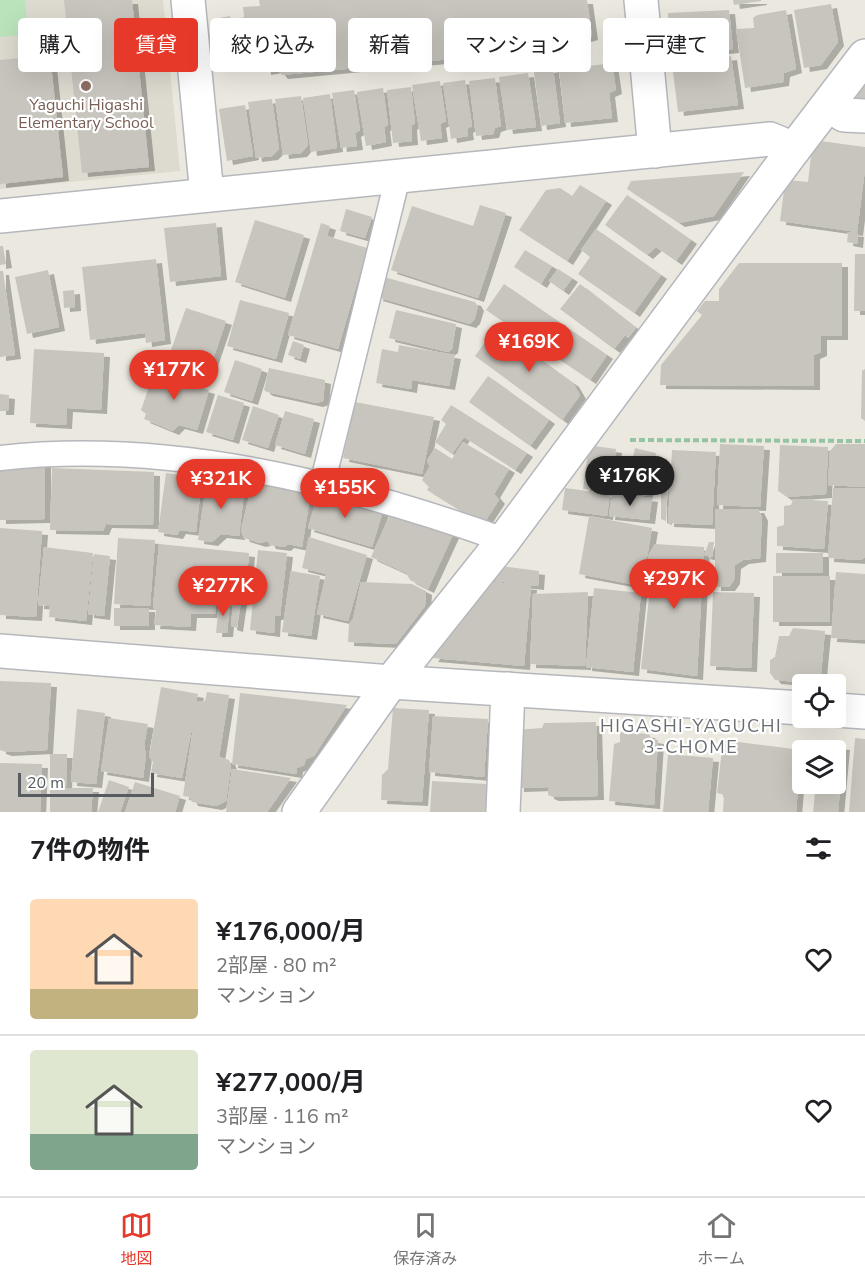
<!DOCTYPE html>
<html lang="ja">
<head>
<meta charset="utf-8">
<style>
  :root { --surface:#fff; --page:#f6f6f6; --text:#202124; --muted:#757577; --line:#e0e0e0; --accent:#e73929 }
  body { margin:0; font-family:"Nunito Sans","Noto Sans JP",sans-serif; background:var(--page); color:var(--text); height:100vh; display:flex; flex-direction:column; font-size:22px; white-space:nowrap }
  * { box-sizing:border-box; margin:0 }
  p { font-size:20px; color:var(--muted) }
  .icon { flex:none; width:33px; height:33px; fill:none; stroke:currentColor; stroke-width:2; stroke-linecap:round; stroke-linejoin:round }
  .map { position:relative; height:812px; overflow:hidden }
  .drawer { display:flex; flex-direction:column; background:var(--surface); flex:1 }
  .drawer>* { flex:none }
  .guide { position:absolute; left:18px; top:18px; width:830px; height:54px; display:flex; gap:12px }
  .buttons { position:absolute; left:792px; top:674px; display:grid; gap:12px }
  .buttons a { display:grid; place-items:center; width:54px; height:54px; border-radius:6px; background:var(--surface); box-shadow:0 6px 24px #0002; font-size:30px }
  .scale { position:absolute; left:18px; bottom:15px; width:136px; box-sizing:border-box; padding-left:6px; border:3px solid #585c60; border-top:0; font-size:16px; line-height:21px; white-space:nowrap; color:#585c60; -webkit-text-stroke:4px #fff; paint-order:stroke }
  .price { position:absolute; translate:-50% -51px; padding:0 14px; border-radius:21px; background:var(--accent); color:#fff; font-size:20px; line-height:39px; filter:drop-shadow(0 2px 3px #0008) }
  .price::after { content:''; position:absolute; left:50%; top:36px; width:18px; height:14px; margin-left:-9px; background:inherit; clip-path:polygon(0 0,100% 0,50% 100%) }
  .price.current { background:#222; color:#fff }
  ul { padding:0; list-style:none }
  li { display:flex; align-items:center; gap:18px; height:150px; padding:0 30px }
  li+li { border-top:2px solid var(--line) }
  li span { display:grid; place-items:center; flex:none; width:168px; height:120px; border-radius:6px; color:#555 }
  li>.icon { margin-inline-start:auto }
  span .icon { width:72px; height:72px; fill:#fffc; stroke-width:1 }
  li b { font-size:26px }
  h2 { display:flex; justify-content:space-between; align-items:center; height:72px; padding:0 30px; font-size:26px }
  .chip { padding:0 21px; border-radius:6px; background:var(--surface); box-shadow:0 6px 24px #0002; font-size:21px; line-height:54px }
  .chip.current { background:var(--accent); color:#fff }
  .tab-bar { display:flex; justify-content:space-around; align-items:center; height:84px; border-top:2px solid var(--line); background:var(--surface); font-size:16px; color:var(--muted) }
  .tab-bar a { display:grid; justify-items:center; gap:3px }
  .tab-bar .current { color:var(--accent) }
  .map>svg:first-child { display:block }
  .education { fill:#dddad0 }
  .green { fill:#bbe3bb }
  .building { fill:#c8c5be; filter:url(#shadow) }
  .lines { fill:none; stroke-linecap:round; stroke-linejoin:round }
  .service-casing { stroke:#b5b7bc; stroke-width:27 }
  .minor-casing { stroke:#b5b7bc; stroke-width:36 }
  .tertiary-casing { stroke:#b5b7bc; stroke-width:36 }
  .path { stroke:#94c4a2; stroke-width:4; stroke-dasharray:6 3; stroke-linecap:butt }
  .service { stroke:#fff; stroke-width:24 }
  .minor { stroke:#fff; stroke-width:33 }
  .tertiary { stroke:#fff; stroke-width:33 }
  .education-dot { fill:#8d6e63; stroke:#fff; stroke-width:2 }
  .labels { text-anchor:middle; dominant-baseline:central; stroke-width:4.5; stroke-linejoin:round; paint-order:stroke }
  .education-label { font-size:16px; fill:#785e54; stroke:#fff }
  .neighbourhood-label { font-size:18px; letter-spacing:1.5px; fill:#696d72; stroke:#fff }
</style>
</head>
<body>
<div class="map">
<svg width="865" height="812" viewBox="0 0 865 812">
  <defs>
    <filter id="shadow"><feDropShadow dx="6" dy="4" stdDeviation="0" flood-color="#0004"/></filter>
  </defs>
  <rect width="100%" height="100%" fill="#ebe9df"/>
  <polygon class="education" points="0,0 163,0 180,171 0,189"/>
  <polygon class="green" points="0,0 25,0 28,35 0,37"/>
  <g class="building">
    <polygon points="64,0 132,0 149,167 82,173"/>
    <polygon points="259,0 587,0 592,36 582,39 580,47 282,75 277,69 265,71 264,55 243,56 239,19 244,17 243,7 260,6"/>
    <polygon points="733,0 761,0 761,1 734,5"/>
    <polygon points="831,4 838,42 821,65 804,68 794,10"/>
    <polygon points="729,10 733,49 676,55 670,53 668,13"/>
    <polygon points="786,10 796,69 784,73 783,82 745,88 736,29 754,28 753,18 757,15"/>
    <polygon points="230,16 236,63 220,65 214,19"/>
    <polygon points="50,55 63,177 0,184 0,60"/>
    <polygon points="731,56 738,105 678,112 672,64"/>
    <polygon points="612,63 616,90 609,93 612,118 565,123 559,70"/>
    <polygon points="553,68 560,123 541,126 534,72"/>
    <polygon points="865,69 865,101 858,101 847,93"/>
    <polygon points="528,73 536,127 507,130 499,77"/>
    <polygon points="495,78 501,126 495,128 493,134 476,136 469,81"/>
    <polygon points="465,80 472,126 467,129 468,136 451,139 443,83"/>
    <polygon points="440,81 446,121 440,124 442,138 421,141 412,85"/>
    <polygon points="411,87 415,123 411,126 412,141 393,143 387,90"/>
    <polygon points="383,88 388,125 384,127 386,142 366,146 357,92"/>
    <polygon points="354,90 360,130 355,133 357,146 341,148 332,93"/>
    <polygon points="330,94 337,148 311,152 303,98"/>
    <polygon points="301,96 308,145 301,153 283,155 275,99"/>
    <polygon points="272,99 279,149 272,156 256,158 248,102"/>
    <polygon points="245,105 253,156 227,161 219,109"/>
    <polygon points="813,140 865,147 865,169 857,232 780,221 785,183 788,180 808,182"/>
    <polygon points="744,172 714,216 679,223 627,189 631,181"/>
    <polygon points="580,185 606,201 567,261 519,230 546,190 560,188 572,196"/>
    <polygon points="627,195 691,240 676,261 656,247 647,255 605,225"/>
    <polygon points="480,205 506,213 478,298 391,270 412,206 473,226"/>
    <polygon points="346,209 372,217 365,238 340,231"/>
    <polygon points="255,220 304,235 285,298 235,282"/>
    <polygon points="216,223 221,276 170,282 164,228"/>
    <polygon points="321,223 330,226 327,236 367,248 338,349 288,335"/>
    <polygon points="596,229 661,275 634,313 578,274 590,257 581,250"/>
    <polygon points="848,232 858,233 857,244 847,242"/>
    <polygon points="0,246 3,246 6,264 0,265"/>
    <polygon points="525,250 552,266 541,284 514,267"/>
    <polygon points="855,254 865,254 865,311 854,311"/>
    <polygon points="156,259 165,340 146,343 145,333 90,340 82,267"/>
    <polygon points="739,263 842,263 842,336 821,336 821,352 814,355 814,386 660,385 661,365 702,315 697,311 705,301 719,301 719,289"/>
    <polygon points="558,269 572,278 563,291 549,281"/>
    <polygon points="48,270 59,327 27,334 15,277"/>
    <polygon points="0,271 3,271 15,355 0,357"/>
    <polygon points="384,277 475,302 478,307 474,320 470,324 377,297"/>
    <polygon points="504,284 607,355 590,380 486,310"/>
    <polygon points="580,284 636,328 628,338 625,335 614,349 560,309"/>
    <polygon points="74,290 75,307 64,308 63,291"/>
    <polygon points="240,300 289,313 276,359 227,346"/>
    <polygon points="186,308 226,321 208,374 167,361"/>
    <polygon points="396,310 456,324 452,349 448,352 389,338"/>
    <polygon points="496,327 573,383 580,395 562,420 475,356"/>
    <polygon points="293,341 304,345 300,359 288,355"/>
    <polygon points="399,345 455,355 449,386 412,380 411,389 376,383 382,349 398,352"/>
    <polygon points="34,349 104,353 101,410 67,408 66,425 30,423"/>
    <polygon points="235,360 262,369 252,401 224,392"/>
    <polygon points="162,368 193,380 195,386 209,390 197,430 179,425 173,431 144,419 146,414 141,410 153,375 160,374"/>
    <polygon points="269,368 325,380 323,401 317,403 267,392 264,390"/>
    <polygon points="865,369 865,421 861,418 862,371"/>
    <polygon points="488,376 549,420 530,446 469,402"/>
    <polygon points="0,394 9,395 8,411 0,411"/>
    <polygon points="218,395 244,403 233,440 206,432"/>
    <polygon points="355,402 434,417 422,474 343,458"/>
    <polygon points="451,405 527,453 515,470 464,437 452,454 435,442 446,424 441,420"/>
    <polygon points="253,406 279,415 268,448 242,440"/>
    <polygon points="285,411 314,419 305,454 275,445"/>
    <polygon points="463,442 509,469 494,494 499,500 486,520 476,520 427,490 429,487 422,480 430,466 427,461 435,448 452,459"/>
    <polygon points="720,444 764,446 760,507 717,505"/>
    <polygon points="836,444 865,444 865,487 828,485 830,451"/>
    <polygon points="780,445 828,447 826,494 787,497 778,491"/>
    <polygon points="594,446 616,449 610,492 583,489 588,451"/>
    <polygon points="635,448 656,453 646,496 625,491"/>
    <polygon points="672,450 716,452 712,525 668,523"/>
    <polygon points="0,463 45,463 45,519 0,520"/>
    <polygon points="52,468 154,472 153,525 106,524 103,531 50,530"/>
    <polygon points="166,473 202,478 196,532 180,530 177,535 158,532"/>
    <polygon points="668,476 667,500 666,521 661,519 661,490"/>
    <polygon points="253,479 311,491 302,547 288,544 285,547 270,545 268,541 260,543 244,538 241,531"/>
    <polygon points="207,480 245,484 239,536 221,534 212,542 198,540"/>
    <polygon points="565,488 610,494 607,516 562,510"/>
    <polygon points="833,488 865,488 865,557 861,560 828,558"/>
    <polygon points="319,491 383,511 372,547 308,528"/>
    <polygon points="612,493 652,498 649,520 609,516"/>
    <polygon points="793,499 828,501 824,549 777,546 777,527 784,525 784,506 791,505"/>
    <polygon points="394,506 456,528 428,589 410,580 406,573 371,557"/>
    <polygon points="715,509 758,509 762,517 760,558 743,560 735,565 734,580 729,587 715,587"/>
    <polygon points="589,516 652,528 642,586 579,574"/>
    <polygon points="0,528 42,531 36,617 0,615"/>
    <polygon points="309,537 367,555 348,621 317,614 326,574 302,568"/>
    <polygon points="118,538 155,540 150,606 114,604"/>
    <polygon points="709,542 714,542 712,557 704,555"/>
    <polygon points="159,544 249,553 245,599 241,601 237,628 231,626 234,594 217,593 215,614 191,614 190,627 154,625 156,611 153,607"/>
    <polygon points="655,544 704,547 697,676 641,669 651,580 647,571 649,554"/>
    <polygon points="44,547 93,553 86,621 49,617 50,606 38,605"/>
    <polygon points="258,550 287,553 280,616 275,616 274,633 250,630"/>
    <rect x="776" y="553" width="47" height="20"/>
    <polygon points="94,554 110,556 104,616 88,614"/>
    <polygon points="494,565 539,571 538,586 485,580"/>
    <polygon points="291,571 320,576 311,636 282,632"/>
    <polygon points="836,572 865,574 865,640 831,638"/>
    <rect x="773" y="576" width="57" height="46"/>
    <polygon points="484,581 531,586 524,666 432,658"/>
    <polygon points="361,582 412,584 426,591 425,606 396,644 348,642 349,624 353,619"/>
    <polygon points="594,588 641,593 633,672 586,667"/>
    <polygon points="588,592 585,666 530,664 533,594"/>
    <polygon points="713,592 754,593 751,668 710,666"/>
    <polygon points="219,601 230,602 227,633 216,633"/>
    <rect x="114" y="608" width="35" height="18"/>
    <polygon points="793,628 825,631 820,684 775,680 770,673 770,660 775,657 779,636 789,636"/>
    <polygon points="0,681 51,683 47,750 6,752 0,750"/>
    <polygon points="161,687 198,694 196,702 205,701 207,692 229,695 219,757 229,760 231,766 226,801 216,806 192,802 190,797 183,796 196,708 182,778 151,773 153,762 149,756"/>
    <polygon points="240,693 347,705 314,756 306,759 304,765 297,768 296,774 232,764"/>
    <polygon points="393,708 429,710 422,802 381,800 382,775 388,769"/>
    <polygon points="77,709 105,713 96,784 71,782"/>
    <polygon points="433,716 488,719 484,777 429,772"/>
    <polygon points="109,718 148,724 144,745 146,755 143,778 101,771"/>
    <polygon points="596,722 598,796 553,797 548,795 548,787 518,788 516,730 542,728 544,723"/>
    <polygon points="620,732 649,734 651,739 658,740 654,805 609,801 614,744 620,742"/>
    <polygon points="855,738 865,739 865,812 849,812"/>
    <polygon points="723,740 801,750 796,812 723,812 724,795 717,793"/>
    <polygon points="820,744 844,746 838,812 813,812 816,783 836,783 836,750 820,750"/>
    <polygon points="50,754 67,754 66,788 93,788 91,812 50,812"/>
    <polygon points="668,754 713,758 708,812 663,812"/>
    <polygon points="0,763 42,764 40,812 0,812"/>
    <polygon points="232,769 291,778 267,812 226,812"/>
    <polygon points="109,780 129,787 120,812 98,812"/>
    <polygon points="432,781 488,784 486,812 430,812"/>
    <polygon points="135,782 180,796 175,812 125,812"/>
  </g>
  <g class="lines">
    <defs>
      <g id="service">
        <path d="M0,458C171,439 344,483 504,540"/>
        <polyline points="322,485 398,176"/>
      </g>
      <g id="minor">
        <polyline points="188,0 207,195"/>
        <polyline points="829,105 844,115 865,116"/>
        <polyline points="0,216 770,139 794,149"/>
        <polyline points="0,651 391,682 802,708"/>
        <polyline points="836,710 865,712"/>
        <polyline points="299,812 391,682 504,540 794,149 865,56"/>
        <polyline points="503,812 508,689"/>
      </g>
      <polyline id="tertiary" points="641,0 655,151"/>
    </defs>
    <use href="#service" class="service-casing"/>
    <use href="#minor" class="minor-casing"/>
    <use href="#tertiary" class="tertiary-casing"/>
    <polyline class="path" points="630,440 865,441"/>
    <use href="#service" class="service"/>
    <use href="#minor" class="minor"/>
    <use href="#tertiary" class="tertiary"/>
  </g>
  <circle class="education-dot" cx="86" cy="86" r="6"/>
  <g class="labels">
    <g class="education-label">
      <text x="86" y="105">Yaguchi Higashi<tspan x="86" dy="18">Elementary School</tspan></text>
    </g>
    <g class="neighbourhood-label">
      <text x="691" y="726">HIGASHI-YAGUCHI<tspan x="691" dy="21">3-CHOME</tspan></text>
    </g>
  </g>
</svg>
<div class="buttons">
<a><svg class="icon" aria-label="locate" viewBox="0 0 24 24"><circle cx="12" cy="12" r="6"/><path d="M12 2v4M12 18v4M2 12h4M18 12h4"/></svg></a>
<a><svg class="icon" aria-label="layers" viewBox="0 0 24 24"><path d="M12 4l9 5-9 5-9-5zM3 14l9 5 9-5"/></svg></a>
</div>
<div class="scale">20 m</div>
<b class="price" style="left:529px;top:373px">¥169K</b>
<b class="price" style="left:174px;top:401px">¥177K</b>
<b class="price current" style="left:630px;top:507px">¥176K</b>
<b class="price" style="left:221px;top:510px">¥321K</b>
<b class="price" style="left:345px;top:519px">¥155K</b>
<b class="price" style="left:674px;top:610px">¥297K</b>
<b class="price" style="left:223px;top:617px">¥277K</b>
<div class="guide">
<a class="chip">購入</a>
<a class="chip current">賃貸</a>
<a class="chip">絞り込み</a>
<a class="chip">新着</a>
<a class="chip">マンション</a>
<a class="chip">一戸建て</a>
</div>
</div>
<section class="drawer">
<h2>7件の物件<svg class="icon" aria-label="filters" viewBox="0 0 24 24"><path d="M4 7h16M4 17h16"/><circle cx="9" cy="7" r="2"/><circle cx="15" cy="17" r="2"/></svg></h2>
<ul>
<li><span style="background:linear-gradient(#ffd9b3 75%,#c2b280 0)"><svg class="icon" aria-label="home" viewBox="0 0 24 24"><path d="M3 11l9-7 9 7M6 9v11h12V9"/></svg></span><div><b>¥176,000/月</b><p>2部屋 · 80 m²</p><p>マンション</p></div><svg class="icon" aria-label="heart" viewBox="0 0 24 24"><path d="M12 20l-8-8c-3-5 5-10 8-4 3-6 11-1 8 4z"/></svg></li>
<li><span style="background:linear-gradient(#dfe7d0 70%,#7fa58c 0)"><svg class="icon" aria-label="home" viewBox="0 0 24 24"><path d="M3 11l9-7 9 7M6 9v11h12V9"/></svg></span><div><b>¥277,000/月</b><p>3部屋 · 116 m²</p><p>マンション</p></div><svg class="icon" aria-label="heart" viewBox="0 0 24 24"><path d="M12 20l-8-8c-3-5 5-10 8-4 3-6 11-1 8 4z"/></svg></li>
</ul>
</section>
<nav class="tab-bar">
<a class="current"><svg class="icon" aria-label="map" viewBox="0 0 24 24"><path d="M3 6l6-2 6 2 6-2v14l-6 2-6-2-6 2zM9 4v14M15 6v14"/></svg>地図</a>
<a><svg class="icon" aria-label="saved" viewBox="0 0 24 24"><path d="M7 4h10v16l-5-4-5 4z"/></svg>保存済み</a>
<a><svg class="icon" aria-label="home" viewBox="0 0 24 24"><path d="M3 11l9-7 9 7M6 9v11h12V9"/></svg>ホーム</a>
</nav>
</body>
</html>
